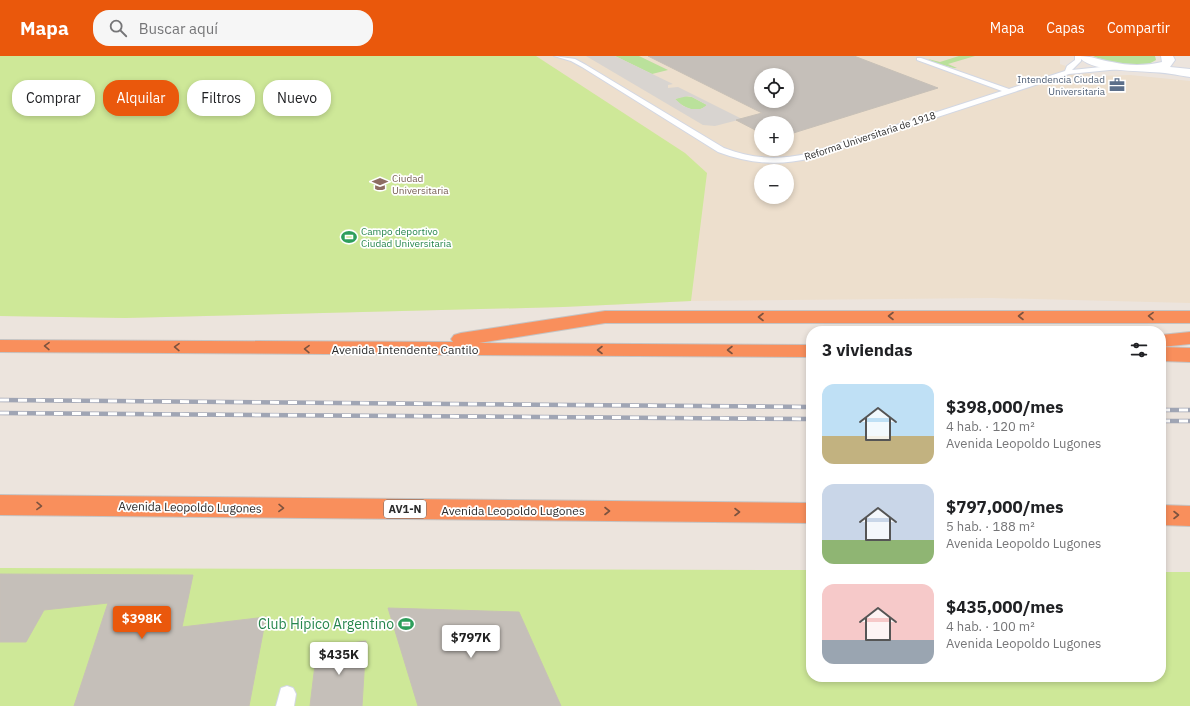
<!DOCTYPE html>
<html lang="es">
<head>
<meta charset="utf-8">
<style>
  :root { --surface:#fff; --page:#f6f6f6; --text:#202124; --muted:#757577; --accent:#ea580c }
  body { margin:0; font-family:"IBM Plex Sans",sans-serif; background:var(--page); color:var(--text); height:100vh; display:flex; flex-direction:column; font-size:15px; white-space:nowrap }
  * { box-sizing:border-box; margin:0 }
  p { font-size:13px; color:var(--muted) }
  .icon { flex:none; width:22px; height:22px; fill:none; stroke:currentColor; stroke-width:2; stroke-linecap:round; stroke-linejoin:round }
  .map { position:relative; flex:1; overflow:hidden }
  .details { position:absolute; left:806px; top:270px; width:360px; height:356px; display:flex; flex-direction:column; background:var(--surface); border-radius:16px; box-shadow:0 2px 6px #0003 }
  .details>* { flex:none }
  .top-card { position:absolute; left:12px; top:24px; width:380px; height:36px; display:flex; gap:8px }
  .controls { position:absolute; left:754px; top:12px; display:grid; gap:8px }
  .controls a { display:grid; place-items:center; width:40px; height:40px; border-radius:50%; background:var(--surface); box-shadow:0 2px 6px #0003; font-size:20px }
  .price { position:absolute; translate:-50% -34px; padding:0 9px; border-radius:4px; background:#fff; color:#222; font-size:13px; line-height:26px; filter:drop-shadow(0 1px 2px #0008) }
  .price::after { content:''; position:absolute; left:50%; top:24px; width:12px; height:9px; margin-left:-6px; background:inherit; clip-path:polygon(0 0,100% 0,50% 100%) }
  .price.on { background:var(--accent); color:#fff }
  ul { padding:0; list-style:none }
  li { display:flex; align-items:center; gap:12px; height:100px; padding:0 16px }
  li span { display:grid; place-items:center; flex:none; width:112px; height:80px; border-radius:12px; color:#555 }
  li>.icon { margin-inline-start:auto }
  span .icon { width:48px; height:48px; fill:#fffc; stroke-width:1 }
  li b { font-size:17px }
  h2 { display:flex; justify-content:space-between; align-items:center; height:48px; padding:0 16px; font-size:17px }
  .pill { padding:0 14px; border-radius:16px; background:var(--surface); box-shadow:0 2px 6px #0003; font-size:14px; line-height:36px }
  .pill.on { background:var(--accent); color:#fff }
  header { display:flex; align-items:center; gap:24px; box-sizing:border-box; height:56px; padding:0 20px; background:var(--accent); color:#fff }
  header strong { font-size:19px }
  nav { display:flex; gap:22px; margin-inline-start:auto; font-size:14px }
  .search { width:280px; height:36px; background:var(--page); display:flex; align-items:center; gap:10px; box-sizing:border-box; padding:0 14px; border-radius:16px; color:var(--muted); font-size:15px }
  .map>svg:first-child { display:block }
  .education { fill:#eddfcd; fill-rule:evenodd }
  .green { fill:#bae19b }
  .pitch { fill:#cee898 }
  .plaza { fill:#d8d4d0; fill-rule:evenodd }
  .building { fill:#c5bfb9; stroke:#c7c0b7; fill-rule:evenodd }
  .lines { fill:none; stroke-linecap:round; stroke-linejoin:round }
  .lane-casing { stroke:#d2d7e3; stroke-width:2 }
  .secondary-casing { stroke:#d2d7e3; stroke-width:2 }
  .highway-casing { stroke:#c4c4c4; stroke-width:2 }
  .lane { fill:#fff; fill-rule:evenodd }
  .secondary { fill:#fff; fill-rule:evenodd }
  .highway { fill:#f98f5c; fill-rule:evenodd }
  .rail-casing { stroke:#a0a5b4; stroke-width:4.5 }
  .rail { stroke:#fff; stroke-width:3; stroke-dasharray:9; stroke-linecap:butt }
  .oneway { stroke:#7d533f }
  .labels { text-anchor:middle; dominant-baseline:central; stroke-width:3.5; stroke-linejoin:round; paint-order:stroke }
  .far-service-label { font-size:10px; fill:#4e5e75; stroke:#fff; text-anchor:end }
  .far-street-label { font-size:10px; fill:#2b2b2b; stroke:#fff }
  .far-education-label { font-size:10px; fill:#785e54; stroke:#fff; text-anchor:start }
  .far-leisure-label { font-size:10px; fill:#27864d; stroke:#fff; text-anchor:start }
  .shield { fill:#fff; stroke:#6b6b6b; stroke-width:1 }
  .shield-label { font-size:11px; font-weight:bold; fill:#2b2b2b }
  .street-label { font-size:12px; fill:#2b2b2b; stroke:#fff }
  .near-leisure-label { font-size:14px; fill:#27864d; stroke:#fff; text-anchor:end }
</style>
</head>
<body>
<header>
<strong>Mapa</strong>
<div class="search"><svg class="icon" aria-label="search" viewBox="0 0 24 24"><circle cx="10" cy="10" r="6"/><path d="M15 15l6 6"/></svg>Buscar aquí</div>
<nav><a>Mapa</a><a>Capas</a><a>Compartir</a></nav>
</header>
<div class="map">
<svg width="1190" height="650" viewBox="0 0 1190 650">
  <rect width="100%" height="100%" fill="#ece4dd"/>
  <path class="education" d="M0,0H1060V8L1096,20L1130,19L1190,25V247L992,242L691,245L563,251L125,262L0,260ZM761,19H787V45H761ZM761,67H787V93H761ZM761,115H787V141H761Z"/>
  <g class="green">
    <polygon points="615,0 639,0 668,14 652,18"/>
    <polygon points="959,0 975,0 948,8 957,12 954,12 935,7 928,3 940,6"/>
    <path d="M1093,0H1155L1156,4C1140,15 1109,7 1093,0Z"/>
    <path d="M684,40L692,41L707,49C697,59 682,51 675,43Z"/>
  </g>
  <g class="pitch">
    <polygon points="0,0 536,0 685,97 707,117 691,245 563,251 125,262 0,260"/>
    <polygon points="0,512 811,514 811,621 1161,621 1161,516 1190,516 1190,650 0,650"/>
  </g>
  <path class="plaza" d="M586,0H615L673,28L668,29V32L678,31L742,63L715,70L703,69ZM688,40L692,41L707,49L701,53H691L683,50L675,43Z"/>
  <g class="building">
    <path d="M648,0H854L938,32L787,79V67H761V77L736,64L762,57ZM761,19H787V45H761Z"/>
    <polygon points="0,518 193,519 182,571 266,561 249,650 74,650 108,547 44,554 26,586 0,586"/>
    <polygon points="388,552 519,556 561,650 418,650"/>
    <polygon points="366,585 362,650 310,650 317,592"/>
  </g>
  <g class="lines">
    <defs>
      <g id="lane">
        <path d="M554,0L575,3L586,9L724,92C752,103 777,104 807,98L1002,35L917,4V2H921L1009,33L1065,15L1067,10L1075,4V0H1081V5L1072,14L1120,9L1123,11L1120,13L1069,18L812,102C779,110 750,108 718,96L582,11L571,5Z"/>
        <polygon points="287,630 293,632 296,638 294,650 276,650 281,632"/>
      </g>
      <path id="secondary" d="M1078,0C1093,0 1098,4 1112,6C1128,10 1146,10 1162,6L1161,0H1173L1175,4L1170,11L1190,13V21C1177,19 1163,16 1150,16C1132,14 1090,16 1078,0Z"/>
      <g id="highway">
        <polygon points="605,255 1190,255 1190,267 605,267 479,287 811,289 811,301 0,296 0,284 453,286 451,283 454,279 461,277"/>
        <polygon points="1190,276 1190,288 1161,291 1161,279"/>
        <polygon points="1161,291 1190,292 1190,306 1161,305"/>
        <polygon points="0,439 811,447 811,467 0,459"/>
        <polygon points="1161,449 1190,450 1190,470 1161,469"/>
      </g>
    </defs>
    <use href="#lane" class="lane-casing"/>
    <use href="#secondary" class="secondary-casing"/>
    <use href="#highway" class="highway-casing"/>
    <use href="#lane" class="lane"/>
    <use href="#secondary" class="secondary"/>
    <use href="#highway" class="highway"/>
    <defs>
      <g id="rail">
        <polyline points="0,344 811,351"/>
        <polyline points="1161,354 1190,354"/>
        <polyline points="0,357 811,363"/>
        <polyline points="1161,365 1190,365"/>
      </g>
    </defs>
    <use href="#rail" class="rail-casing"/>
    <use href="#rail" class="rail"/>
  </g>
  <defs><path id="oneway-chevron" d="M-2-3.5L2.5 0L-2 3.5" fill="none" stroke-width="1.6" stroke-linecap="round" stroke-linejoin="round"/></defs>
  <g class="oneway">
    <use href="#oneway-chevron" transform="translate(891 260) rotate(180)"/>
    <use href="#oneway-chevron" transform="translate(1021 260) rotate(180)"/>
    <use href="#oneway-chevron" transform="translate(1151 260) rotate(-179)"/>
    <use href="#oneway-chevron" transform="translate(761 261) rotate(180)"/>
    <use href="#oneway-chevron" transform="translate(47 290) rotate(-179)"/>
    <use href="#oneway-chevron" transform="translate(177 291) rotate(-179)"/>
    <use href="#oneway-chevron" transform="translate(307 293) rotate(-179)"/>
    <use href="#oneway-chevron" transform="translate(600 294) rotate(-180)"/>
    <use href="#oneway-chevron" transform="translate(730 294) rotate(-180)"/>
    <use href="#oneway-chevron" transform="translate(39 450) rotate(1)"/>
    <use href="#oneway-chevron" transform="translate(281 452) rotate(1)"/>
    <use href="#oneway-chevron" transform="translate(607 455)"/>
    <use href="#oneway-chevron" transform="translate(737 456)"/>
    <use href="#oneway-chevron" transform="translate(1176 459)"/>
  </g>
  <defs>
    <symbol id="office-bare" viewBox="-9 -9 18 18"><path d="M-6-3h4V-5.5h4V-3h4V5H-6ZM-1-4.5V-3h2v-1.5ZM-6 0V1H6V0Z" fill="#5c6f8a" stroke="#fff" stroke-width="2.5" paint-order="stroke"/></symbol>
    <symbol id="university-bare" viewBox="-9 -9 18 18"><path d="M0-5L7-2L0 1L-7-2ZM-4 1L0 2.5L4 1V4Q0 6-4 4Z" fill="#8d6e63" stroke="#fff" stroke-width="2.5" paint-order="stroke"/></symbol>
    <symbol id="stadium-bare" viewBox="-9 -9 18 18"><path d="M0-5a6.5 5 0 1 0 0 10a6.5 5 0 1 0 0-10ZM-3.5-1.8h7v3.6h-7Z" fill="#2e9e5b" stroke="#fff" stroke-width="2.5" paint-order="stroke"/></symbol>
  </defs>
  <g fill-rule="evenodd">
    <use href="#office-bare" x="1106" y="18" width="22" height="22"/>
    <use href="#university-bare" x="369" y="117" width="22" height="22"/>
    <use href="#stadium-bare" x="338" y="170" width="22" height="22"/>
    <use href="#stadium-bare" x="395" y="557" width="22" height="22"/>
  </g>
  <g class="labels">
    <g class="far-service-label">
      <text x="1105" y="23">Intendencia Ciudad<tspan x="1105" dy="12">Universitaria</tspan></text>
    </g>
    <g class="far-street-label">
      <text transform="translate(870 80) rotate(-18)">Reforma Universitaria de 1918</text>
    </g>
    <g class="far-education-label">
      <text x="392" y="122">Ciudad<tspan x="392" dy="12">Universitaria</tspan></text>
    </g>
    <g class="far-leisure-label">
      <text x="361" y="175">Campo deportivo<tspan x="361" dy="12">Ciudad Universitaria</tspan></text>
    </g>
    <rect class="shield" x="384" y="444" width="42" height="18" rx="3"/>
    <g class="shield-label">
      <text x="405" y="453">AV1-N</text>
    </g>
    <g class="street-label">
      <text x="405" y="293">Avenida Intendente Cantilo</text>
      <text transform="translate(190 451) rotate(1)">Avenida Leopoldo Lugones</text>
      <text x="513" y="454">Avenida Leopoldo Lugones</text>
    </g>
    <g class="near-leisure-label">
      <text x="394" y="568">Club Hípico Argentino</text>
    </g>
  </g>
</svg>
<div class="controls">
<a><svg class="icon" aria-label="locate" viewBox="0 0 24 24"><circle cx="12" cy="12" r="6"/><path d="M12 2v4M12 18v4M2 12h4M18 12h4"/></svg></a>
<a>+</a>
<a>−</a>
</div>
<b class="price on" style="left:142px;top:584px">$398K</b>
<b class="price" style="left:471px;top:603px">$797K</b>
<b class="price" style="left:339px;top:620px">$435K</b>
<div class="top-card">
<a class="pill">Comprar</a>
<a class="pill on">Alquilar</a>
<a class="pill">Filtros</a>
<a class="pill">Nuevo</a>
</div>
<section class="details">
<h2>3 viviendas<svg class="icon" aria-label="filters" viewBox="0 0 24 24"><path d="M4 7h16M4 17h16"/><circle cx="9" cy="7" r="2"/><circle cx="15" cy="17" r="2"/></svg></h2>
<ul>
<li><span style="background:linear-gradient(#bfe0f5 65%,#c2b280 0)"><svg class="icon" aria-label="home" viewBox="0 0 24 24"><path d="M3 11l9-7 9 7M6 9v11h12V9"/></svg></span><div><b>$398,000/mes</b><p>4 hab. · 120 m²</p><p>Avenida Leopoldo Lugones</p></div></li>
<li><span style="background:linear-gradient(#c9d6e8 70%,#8fb573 0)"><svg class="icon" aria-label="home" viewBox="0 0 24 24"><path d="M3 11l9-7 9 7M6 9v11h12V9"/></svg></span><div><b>$797,000/mes</b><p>5 hab. · 188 m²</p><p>Avenida Leopoldo Lugones</p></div></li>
<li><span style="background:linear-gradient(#f6c9c9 70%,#9aa5b1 0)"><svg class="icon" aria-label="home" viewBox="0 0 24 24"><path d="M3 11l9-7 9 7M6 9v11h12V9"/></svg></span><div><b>$435,000/mes</b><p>4 hab. · 100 m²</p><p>Avenida Leopoldo Lugones</p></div></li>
</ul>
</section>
</div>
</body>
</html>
